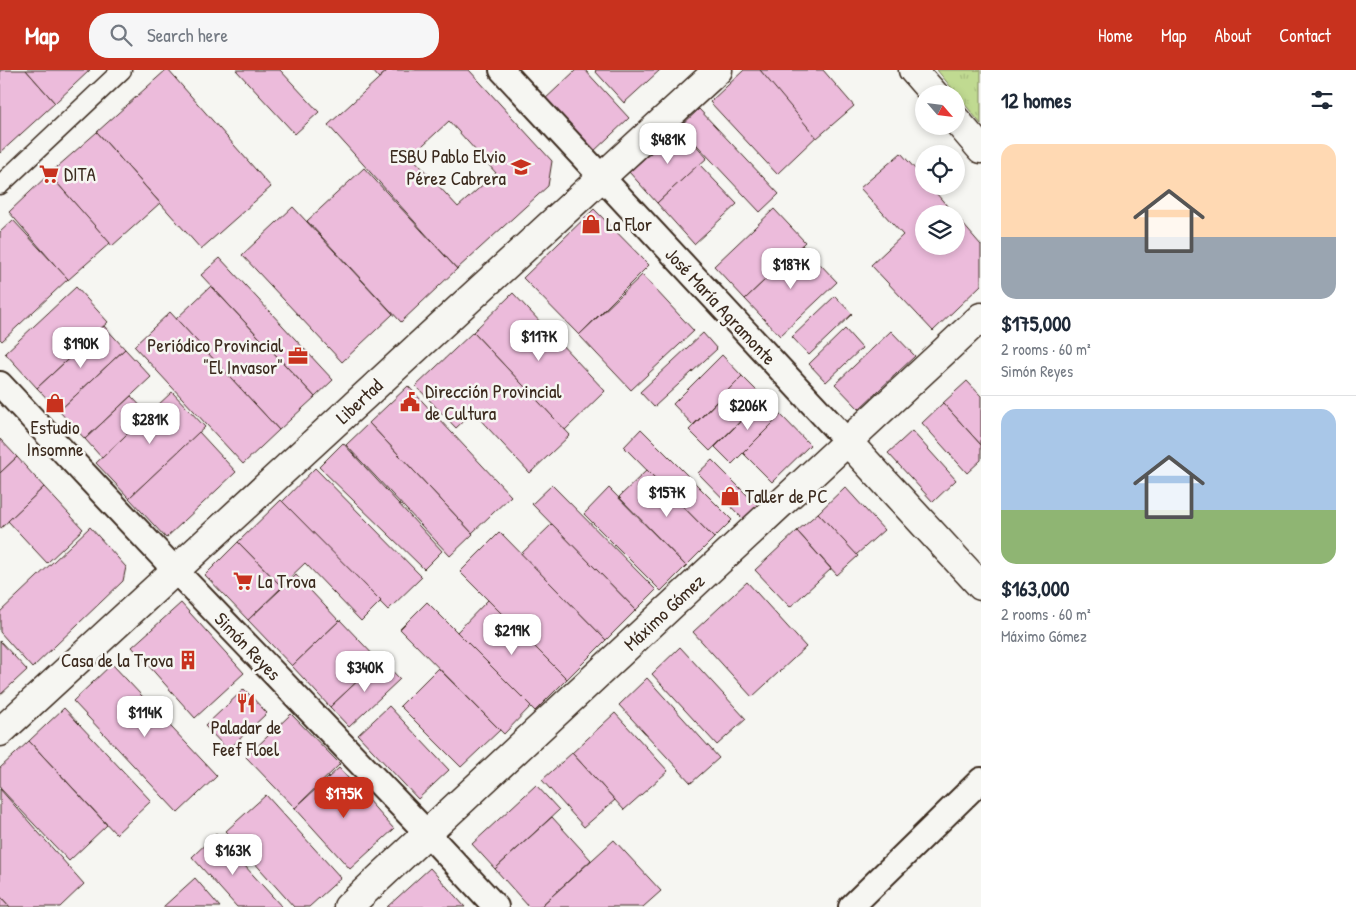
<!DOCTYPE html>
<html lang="en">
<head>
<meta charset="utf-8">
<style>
  :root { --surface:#fff; --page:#f6f6f7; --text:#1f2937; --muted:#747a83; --line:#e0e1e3; --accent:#c8321e }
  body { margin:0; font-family:"Patrick Hand",sans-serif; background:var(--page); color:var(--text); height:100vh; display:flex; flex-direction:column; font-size:19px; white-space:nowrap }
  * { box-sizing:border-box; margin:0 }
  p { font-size:16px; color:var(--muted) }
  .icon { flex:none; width:28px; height:28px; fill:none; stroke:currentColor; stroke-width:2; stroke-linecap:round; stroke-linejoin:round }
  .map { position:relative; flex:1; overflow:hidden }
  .details { display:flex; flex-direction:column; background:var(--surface); width:375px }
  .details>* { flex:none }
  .needle { width:32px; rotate:118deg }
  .tools { position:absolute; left:915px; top:15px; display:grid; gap:10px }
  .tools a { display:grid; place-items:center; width:50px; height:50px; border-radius:50%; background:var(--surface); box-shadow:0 2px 8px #0003; font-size:25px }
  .price { position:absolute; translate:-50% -42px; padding:0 11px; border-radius:10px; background:#fff; color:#222; font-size:16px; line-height:32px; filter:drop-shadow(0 1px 2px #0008) }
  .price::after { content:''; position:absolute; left:50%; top:30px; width:15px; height:11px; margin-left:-8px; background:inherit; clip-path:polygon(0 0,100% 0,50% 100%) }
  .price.selected { background:var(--accent); color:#fff }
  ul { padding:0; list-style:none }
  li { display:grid; align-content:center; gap:10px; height:265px; padding:0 20px }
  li+li { border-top:1px solid var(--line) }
  li span { display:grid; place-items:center; height:155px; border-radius:15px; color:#555 }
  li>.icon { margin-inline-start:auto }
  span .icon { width:90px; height:90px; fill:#fffc; stroke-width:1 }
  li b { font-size:21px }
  h2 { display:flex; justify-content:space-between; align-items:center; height:60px; padding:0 20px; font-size:21px }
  header { display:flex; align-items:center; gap:30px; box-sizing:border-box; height:70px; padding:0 25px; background:var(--accent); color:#fff }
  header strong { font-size:24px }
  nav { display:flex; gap:28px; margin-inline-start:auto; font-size:18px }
  .search { width:350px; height:45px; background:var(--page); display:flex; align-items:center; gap:12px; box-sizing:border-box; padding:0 18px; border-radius:20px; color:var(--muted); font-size:19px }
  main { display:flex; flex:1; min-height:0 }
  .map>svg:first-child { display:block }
  .park { fill:url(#park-tufts); stroke:#7e8258 }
  .building { fill:#ecbbdb; stroke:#3b2a1e; fill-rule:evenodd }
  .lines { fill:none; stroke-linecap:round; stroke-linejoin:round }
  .pedestrian-casing { stroke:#3b2a1e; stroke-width:21 }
  .minor-casing { stroke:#3b2a1e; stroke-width:28 }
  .tertiary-casing { stroke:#3b2a1e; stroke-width:31 }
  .secondary-casing { stroke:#3b2a1e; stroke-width:31 }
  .pedestrian { stroke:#f6f6f2; stroke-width:18 }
  .minor { stroke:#f6f6f2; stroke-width:24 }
  .tertiary { stroke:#f6f6f2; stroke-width:28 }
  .secondary { stroke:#f6f6f2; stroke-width:28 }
  .labels { text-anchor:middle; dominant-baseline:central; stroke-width:5; stroke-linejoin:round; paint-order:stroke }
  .poi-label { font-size:19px; fill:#3b2a1e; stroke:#f6f6f2; text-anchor:start }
  .street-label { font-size:19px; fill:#3b2a1e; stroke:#f6f6f2 }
</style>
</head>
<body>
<header>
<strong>Map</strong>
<div class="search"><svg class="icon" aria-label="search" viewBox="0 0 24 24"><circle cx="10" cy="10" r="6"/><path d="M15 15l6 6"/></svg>Search here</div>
<nav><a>Home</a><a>Map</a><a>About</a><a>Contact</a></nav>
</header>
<main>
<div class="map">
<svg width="981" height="837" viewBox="0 0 981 837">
  <defs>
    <pattern id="park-tufts" width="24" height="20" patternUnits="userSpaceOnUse" patternTransform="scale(1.25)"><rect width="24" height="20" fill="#c0da91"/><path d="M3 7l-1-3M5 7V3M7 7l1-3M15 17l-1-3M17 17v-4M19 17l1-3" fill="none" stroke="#a6bb7d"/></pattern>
  </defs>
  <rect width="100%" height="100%" fill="#f6f6f2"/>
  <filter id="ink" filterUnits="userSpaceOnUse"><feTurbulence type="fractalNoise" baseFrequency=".02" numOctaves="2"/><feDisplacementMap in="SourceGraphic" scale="10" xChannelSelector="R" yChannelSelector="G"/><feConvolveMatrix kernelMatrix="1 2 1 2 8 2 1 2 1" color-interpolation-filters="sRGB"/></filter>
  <g filter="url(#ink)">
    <polygon class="park" points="937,0 981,0 981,54"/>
    <g class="building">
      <polygon points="0,0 26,0 55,33 0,83"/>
      <polygon points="26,0 90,0 55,33"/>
      <polygon points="166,0 168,0 271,117 201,179 97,62"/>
      <polygon points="236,0 280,0 319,42 295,64"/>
      <polygon points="372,0 388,0 379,8"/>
      <path d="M388,0H469L552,91L548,116L457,199L328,55ZM449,51L496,103L458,137L411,86Z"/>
      <polygon points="576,0 585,0 629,48 592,83 543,31"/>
      <polygon points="596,0 660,0 624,33 595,1"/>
      <polygon points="744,0 760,0 820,63 777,104 710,32"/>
      <polygon points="760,0 823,0 854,36 817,68"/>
      <polygon points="699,39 779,124 760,142 680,57"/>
      <polygon points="680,57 707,88 657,133 629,102"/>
      <polygon points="97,62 160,133 112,176 49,104"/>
      <polygon points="901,83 924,109 924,116 930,116 954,144 924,144 924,176 956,176 956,146 981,175 981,215 933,261 871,195 903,165 860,118"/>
      <polygon points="699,94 737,134 694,174 657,133"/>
      <polygon points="364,98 457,199 401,252 307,151"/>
      <polygon points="49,104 110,173 68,210 9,142"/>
      <polygon points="293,137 393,244 342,292 242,185"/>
      <polygon points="594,139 649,195 579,265 523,208"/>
      <polygon points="774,139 805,172 745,229 714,196"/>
      <polygon points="13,150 68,209 2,271 0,269 0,162"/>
      <polygon points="802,175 837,212 780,266 745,229"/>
      <polygon points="220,188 333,310 315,327 201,205"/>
      <polygon points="642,205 694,261 631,320 579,265"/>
      <polygon points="211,216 315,327 279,360 176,249"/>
      <polygon points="76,217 108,252 37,318 5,283"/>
      <polygon points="513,223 605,321 565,360 473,262"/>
      <polygon points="835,226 852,244 809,285 792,267"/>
      <polygon points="170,242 279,360 243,394 134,276"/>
      <polygon points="104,256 125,279 59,341 37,318"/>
      <polygon points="845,259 862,278 826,312 809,294"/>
      <polygon points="891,261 915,286 859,339 835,314"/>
      <polygon points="473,262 570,365 530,403 473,342 456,358 416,316"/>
      <polygon points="703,263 717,279 654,337 640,322"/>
      <polygon points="125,279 151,307 85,369 59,341"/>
      <polygon points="722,285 742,306 693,355 673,334"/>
      <polygon points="742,306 764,328 710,381 689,360"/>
      <polygon points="967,311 981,326 981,375 943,333"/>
      <polygon points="408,316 511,426 472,463 369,353"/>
      <polygon points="172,322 205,357 129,428 96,393"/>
      <polygon points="131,326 148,344 102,388 85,369"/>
      <polygon points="764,328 781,345 732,394 715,377"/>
      <polygon points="943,333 981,375 981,390 967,403 922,353"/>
      <polygon points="781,345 810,375 772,412 743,383"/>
      <polygon points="369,353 473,464 450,486 346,375"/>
      <polygon points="641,359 732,450 714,468 624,377"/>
      <polygon points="912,361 956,410 933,432 888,383"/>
      <polygon points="199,362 236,402 166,468 129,428"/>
      <polygon points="0,369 17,387 0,403"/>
      <polygon points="343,373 442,481 424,499 319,397"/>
      <polygon points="17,387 44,417 0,459 0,403"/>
      <polygon points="712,390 758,436 744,450 698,403"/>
      <polygon points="315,398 422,507 388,540 282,432"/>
      <polygon points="647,400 714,468 686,496 619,427"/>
      <polygon points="552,415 656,520 636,540 532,434"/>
      <polygon points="44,417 83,459 47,493 8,451"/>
      <polygon points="845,417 884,460 856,485 818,443"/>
      <polygon points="609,418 686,496 661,521 584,444"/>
      <polygon points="281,430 381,531 361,551 305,493 281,516 238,472"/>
      <polygon points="818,443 858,486 837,505 797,461"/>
      <polygon points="552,454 636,540 606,570 521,484"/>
      <polygon points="90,457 126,497 123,511 32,598 0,562 0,542"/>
      <polygon points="797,461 831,499 790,537 755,500"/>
      <polygon points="500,462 606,570 567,609 460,502"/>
      <polygon points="238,472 282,517 248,550 205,505"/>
      <polygon points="296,505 339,551 292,596 248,550"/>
      <polygon points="747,512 806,577 752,627 693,562"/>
      <polygon points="488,530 567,609 535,641 457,562"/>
      <polygon points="427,532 531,636 504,664 400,559"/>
      <polygon points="181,533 244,603 195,648 132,577"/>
      <polygon points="340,550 379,591 330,637 292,596"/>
      <polygon points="0,571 27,600 0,625"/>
      <polygon points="680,577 746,649 717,675 652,604"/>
      <polygon points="381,589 400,609 349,657 330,637"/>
      <polygon points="112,594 217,706 178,743 73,631"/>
      <polygon points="438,598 500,660 461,697 400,636"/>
      <polygon points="647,608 719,688 691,713 619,635"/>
      <polygon points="244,619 267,643 228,680 205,656"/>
      <polygon points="389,636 449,700 418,729 358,665"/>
      <polygon points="64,638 151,731 116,764 29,671"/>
      <polygon points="615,643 668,701 624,740 572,683"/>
      <polygon points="291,644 340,694 295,738 246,687"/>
      <polygon points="29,671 107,755 69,791 0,718 0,698"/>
      <polygon points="572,683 615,730 584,757 542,710"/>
      <polygon points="339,698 394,759 350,799 295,738"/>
      <polygon points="536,715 559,740 495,799 472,774"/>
      <polygon points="0,719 84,814 60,837 10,837 0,826"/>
      <polygon points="266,725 341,808 309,837 294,837 226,761"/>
      <polygon points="552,747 591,790 540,837 529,837 495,799"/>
      <polygon points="216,764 282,837 237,837 192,787"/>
      <polygon points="614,770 661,821 643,837 540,837"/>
      <polygon points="430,798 465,837 387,837"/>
      <polygon points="195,808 220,837 163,837"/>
      <polygon points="0,826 10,837 0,837"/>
    </g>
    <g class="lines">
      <defs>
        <polyline id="pedestrian" points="0,115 122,0"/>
        <g id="minor">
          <polyline points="502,0 847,371"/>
          <polyline points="0,314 175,500 427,763 496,837"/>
          <polyline points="851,837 981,710"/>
        </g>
        <g id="tertiary">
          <polyline points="913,0 934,24"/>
          <polyline points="956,50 981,79"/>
          <polyline points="847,371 981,516"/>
          <polyline points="0,662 718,0"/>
        </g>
        <polyline id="secondary" points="348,837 981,247"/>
      </defs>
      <use href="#pedestrian" class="pedestrian-casing"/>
      <use href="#minor" class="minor-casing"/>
      <use href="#tertiary" class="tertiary-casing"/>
      <use href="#secondary" class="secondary-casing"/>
      <use href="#pedestrian" class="pedestrian"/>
      <use href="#minor" class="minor"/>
      <use href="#tertiary" class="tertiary"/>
      <use href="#secondary" class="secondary"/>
    </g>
  </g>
  <defs>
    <symbol id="school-bare" viewBox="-9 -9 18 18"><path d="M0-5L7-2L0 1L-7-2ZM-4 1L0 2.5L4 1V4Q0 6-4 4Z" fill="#c8321e" stroke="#f6f6f2" stroke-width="2.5" paint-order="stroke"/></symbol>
    <symbol id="supermarket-bare" viewBox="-9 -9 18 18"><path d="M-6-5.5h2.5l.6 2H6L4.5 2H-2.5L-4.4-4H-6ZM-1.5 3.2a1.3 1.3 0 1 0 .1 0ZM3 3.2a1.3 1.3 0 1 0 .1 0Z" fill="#c8321e" stroke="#f6f6f2" stroke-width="2.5" paint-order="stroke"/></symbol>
    <symbol id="shop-bare" viewBox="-9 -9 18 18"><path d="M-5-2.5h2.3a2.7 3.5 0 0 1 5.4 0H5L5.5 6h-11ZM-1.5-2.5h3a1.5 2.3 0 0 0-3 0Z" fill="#c8321e" stroke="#f6f6f2" stroke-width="2.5" paint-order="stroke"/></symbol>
    <symbol id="office-bare" viewBox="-9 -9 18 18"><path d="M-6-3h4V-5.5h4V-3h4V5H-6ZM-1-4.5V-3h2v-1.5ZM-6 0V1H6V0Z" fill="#c8321e" stroke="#f6f6f2" stroke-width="2.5" paint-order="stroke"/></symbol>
    <symbol id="civic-bare" viewBox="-9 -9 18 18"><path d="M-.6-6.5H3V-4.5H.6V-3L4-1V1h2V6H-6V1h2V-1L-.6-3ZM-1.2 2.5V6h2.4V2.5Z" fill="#c8321e" stroke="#f6f6f2" stroke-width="2.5" paint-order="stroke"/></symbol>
    <symbol id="building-bare" viewBox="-9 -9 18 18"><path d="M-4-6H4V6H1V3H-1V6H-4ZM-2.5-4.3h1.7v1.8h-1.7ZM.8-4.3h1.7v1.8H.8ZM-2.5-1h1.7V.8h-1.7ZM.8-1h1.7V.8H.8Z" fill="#c8321e" stroke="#f6f6f2" stroke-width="2.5" paint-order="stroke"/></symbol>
    <symbol id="restaurant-bare" viewBox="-9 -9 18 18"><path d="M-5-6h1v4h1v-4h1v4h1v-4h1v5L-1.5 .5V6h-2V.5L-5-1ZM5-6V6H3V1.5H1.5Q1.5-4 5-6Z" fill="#c8321e" stroke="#f6f6f2" stroke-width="2.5" paint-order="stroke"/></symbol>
  </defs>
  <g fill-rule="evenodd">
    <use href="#school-bare" x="507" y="83" width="28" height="28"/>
    <use href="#supermarket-bare" x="35" y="90" width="28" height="28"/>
    <use href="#shop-bare" x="577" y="140" width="28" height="28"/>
    <use href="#office-bare" x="284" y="272" width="28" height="28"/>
    <use href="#civic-bare" x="396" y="318" width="28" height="28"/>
    <use href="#shop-bare" x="41" y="319" width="28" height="28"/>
    <use href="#shop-bare" x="716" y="412" width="28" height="28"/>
    <use href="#supermarket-bare" x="229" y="497" width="28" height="28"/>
    <use href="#building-bare" x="174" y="576" width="28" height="28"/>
    <use href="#restaurant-bare" x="232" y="619" width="28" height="28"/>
  </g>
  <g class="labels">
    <g class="poi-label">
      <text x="506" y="86" text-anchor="end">ESBU Pablo Elvio<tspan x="506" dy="22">Pérez Cabrera</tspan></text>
      <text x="64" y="104">DITA</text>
      <text x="606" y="154">La Flor</text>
      <text x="283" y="275" text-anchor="end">Periódico Provincial<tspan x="283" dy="22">"El Invasor"</tspan></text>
      <text x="425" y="321">Dirección Provincial<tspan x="425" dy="22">de Cultura</tspan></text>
      <text x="55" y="357" text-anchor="middle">Estudio<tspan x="55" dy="22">Insomne</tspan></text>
      <text x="745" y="426">Taller de PC</text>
      <text x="258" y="511">La Trova</text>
      <text x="173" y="590" text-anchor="end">Casa de la Trova</text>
      <text x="246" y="657" text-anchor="middle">Paladar de<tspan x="246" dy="22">Feef Floel</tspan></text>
    </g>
    <g class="street-label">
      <text transform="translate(721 236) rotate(47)">José María Agramonte</text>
      <text transform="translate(359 331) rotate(-43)">Libertad</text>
      <text transform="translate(664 542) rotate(-43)">Máximo Gómez</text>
      <text transform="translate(248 576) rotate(46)">Simón Reyes</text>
    </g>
  </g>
</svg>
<div class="tools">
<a><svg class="needle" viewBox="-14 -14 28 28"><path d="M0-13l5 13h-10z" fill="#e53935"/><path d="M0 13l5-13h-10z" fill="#747a83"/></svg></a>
<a><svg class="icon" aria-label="locate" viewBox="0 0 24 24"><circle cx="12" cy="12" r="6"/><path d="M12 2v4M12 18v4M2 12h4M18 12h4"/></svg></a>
<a><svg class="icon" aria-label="layers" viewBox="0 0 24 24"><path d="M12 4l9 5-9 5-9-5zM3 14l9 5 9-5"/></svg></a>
</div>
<b class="price" style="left:668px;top:95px">$481K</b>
<b class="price" style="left:791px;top:220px">$187K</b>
<b class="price" style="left:539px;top:292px">$117K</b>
<b class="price" style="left:81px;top:299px">$190K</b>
<b class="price" style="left:748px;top:361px">$206K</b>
<b class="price" style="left:150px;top:375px">$281K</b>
<b class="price" style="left:667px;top:448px">$157K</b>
<b class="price" style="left:512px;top:586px">$219K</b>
<b class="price" style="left:365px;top:623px">$340K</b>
<b class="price" style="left:145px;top:668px">$114K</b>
<b class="price selected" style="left:344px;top:749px">$175K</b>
<b class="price" style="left:233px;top:806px">$163K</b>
</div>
<section class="details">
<h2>12 homes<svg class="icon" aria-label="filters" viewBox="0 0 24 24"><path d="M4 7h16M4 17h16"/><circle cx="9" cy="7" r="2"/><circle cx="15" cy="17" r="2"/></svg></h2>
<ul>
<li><span style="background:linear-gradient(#ffd9b3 60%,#9aa5b1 0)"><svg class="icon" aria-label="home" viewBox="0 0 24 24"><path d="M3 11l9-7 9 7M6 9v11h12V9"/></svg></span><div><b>$175,000</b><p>2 rooms · 60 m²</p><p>Simón Reyes</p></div></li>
<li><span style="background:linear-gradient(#a9c7e8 65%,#8fb573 0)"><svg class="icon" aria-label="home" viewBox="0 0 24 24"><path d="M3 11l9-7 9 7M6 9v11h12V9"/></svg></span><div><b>$163,000</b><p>2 rooms · 60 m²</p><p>Máximo Gómez</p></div></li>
</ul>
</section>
</main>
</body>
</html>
